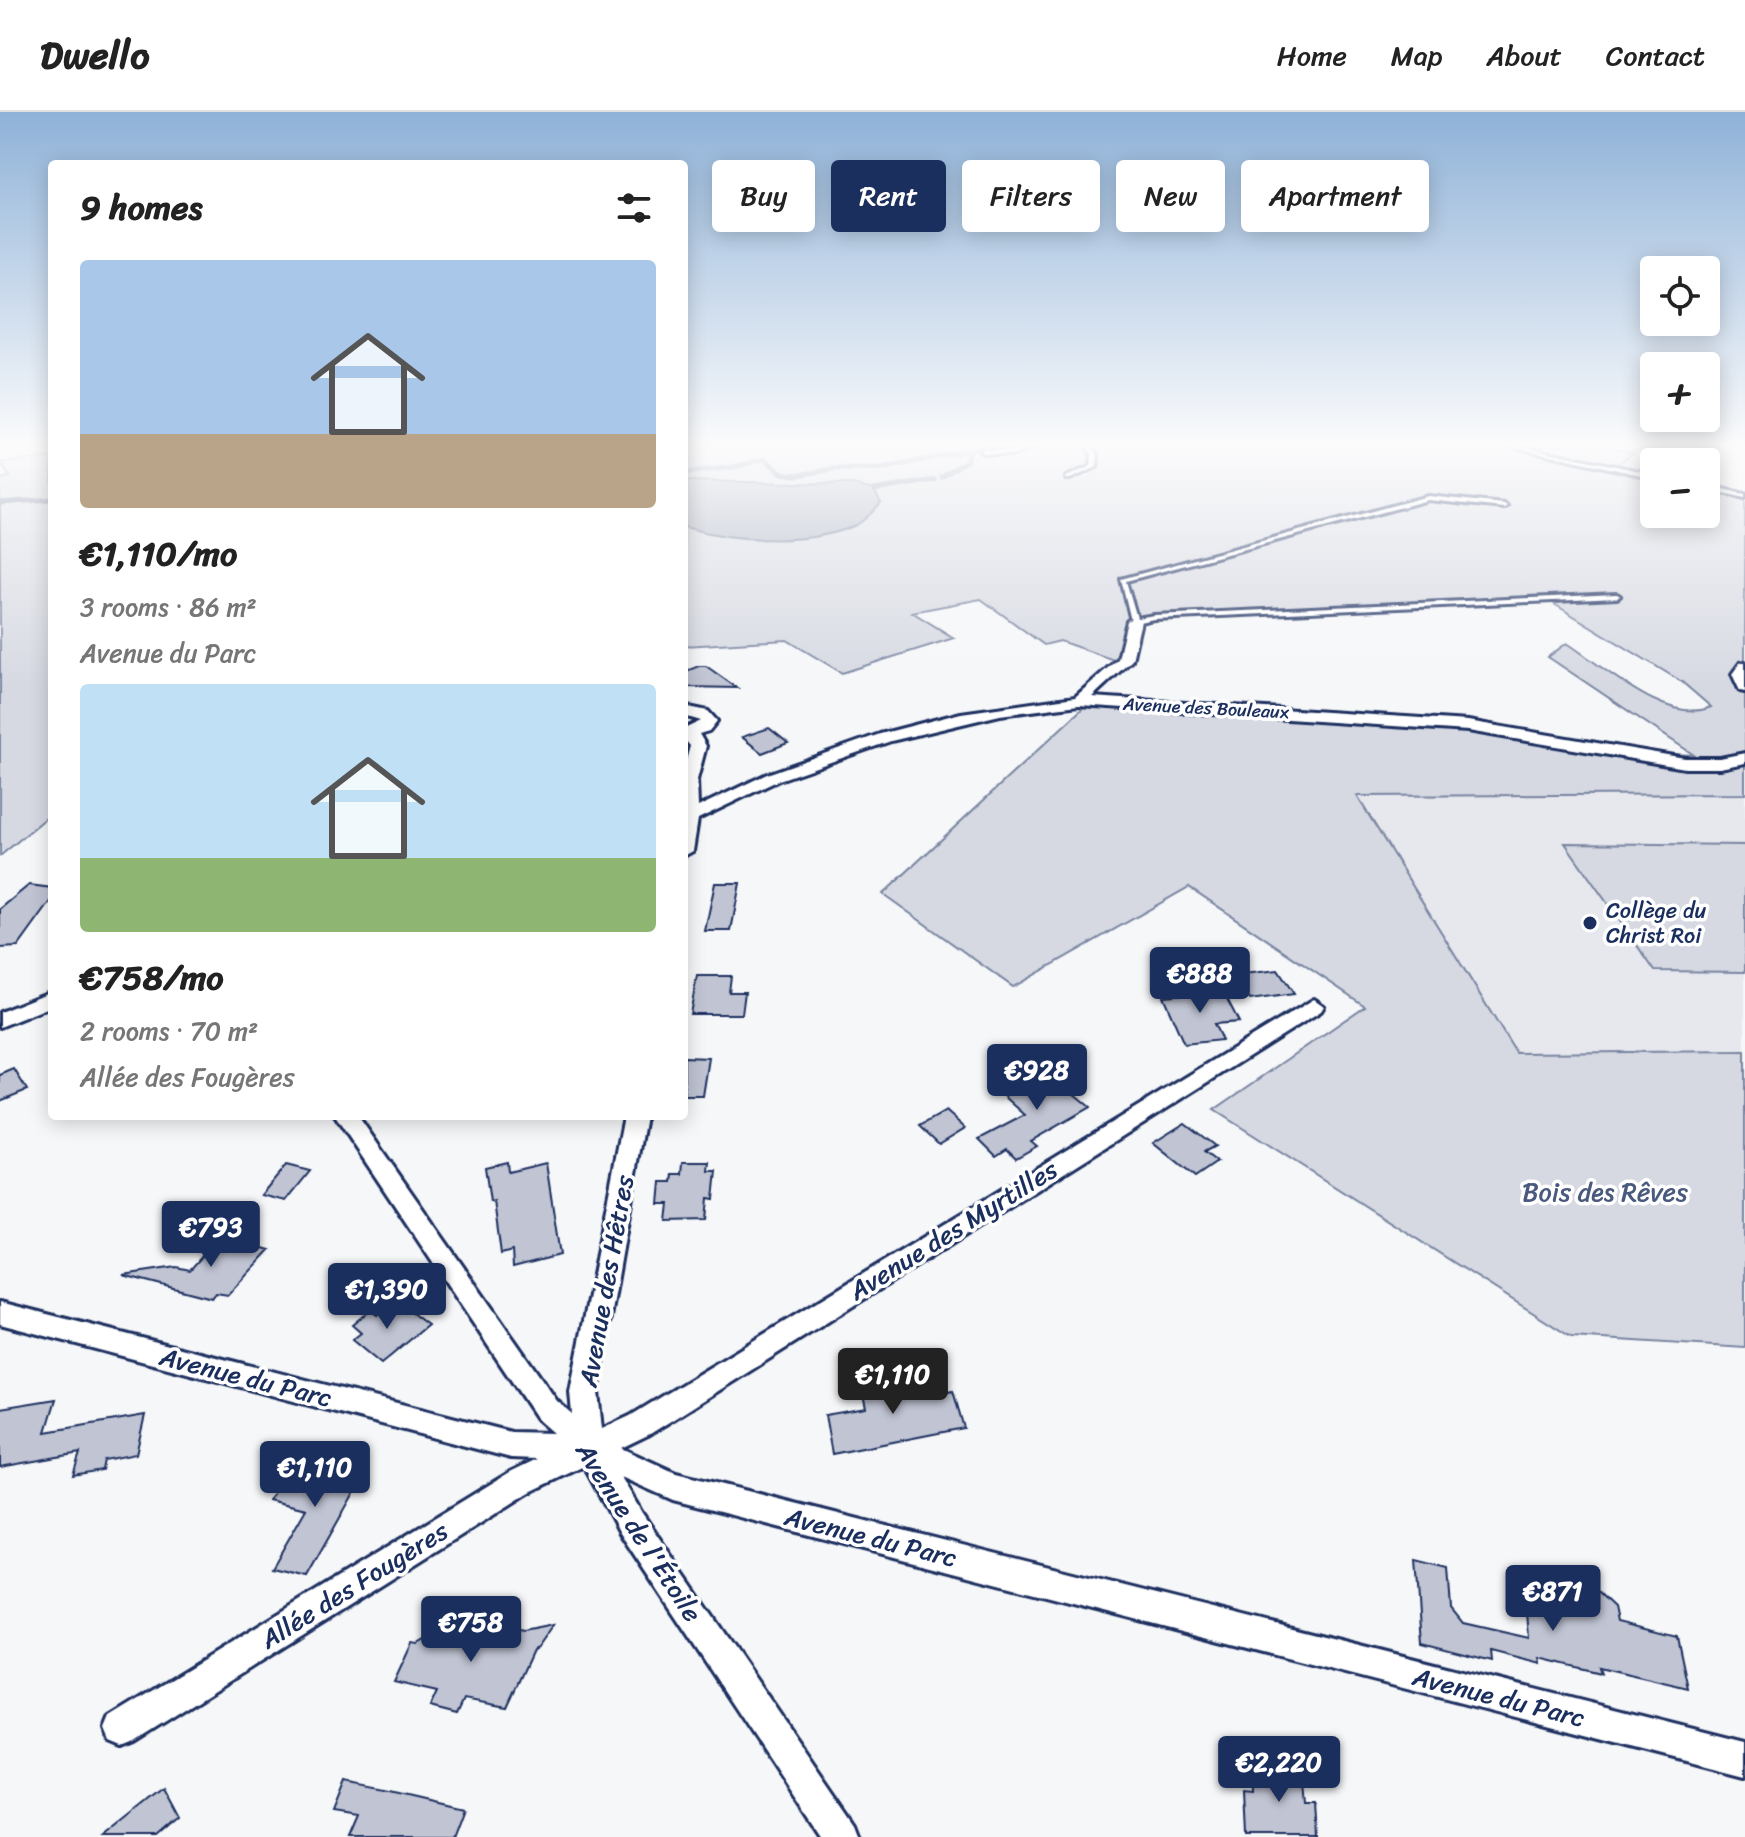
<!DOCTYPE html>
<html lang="en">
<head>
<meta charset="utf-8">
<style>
  :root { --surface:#fff; --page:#f6f6f6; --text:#222; --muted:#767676; --line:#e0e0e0; --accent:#1b2f5e }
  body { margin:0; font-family:Sriracha,sans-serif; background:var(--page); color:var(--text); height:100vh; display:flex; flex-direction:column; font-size:30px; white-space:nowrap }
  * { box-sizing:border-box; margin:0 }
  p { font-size:26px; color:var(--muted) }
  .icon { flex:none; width:44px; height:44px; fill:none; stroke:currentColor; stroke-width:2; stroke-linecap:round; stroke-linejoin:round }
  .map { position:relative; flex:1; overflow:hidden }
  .panel { position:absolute; left:48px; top:48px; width:640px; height:960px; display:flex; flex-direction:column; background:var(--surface); border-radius:8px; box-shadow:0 4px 20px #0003 }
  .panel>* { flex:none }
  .hud { position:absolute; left:712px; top:48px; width:760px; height:72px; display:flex; gap:16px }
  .tools { position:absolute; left:1640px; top:144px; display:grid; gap:16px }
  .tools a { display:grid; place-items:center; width:80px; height:80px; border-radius:8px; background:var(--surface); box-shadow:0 4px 20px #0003; font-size:40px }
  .price { position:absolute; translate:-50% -68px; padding:0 18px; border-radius:8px; background:var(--accent); color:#fff; font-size:26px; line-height:52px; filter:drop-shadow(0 2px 4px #0008) }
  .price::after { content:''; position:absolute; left:50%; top:48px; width:24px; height:18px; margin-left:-12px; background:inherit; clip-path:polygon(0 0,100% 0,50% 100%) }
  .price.current { background:#222; color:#fff }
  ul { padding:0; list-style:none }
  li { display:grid; align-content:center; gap:16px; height:424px; padding:0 32px }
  li span { display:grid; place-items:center; height:248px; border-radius:8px; color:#555 }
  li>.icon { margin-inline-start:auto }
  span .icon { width:144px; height:144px; fill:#fffc; stroke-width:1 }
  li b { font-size:34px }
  h2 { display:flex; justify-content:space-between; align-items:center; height:96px; padding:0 32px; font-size:34px }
  .pill { padding:0 28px; border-radius:8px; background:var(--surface); box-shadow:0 4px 20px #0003; font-size:28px; line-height:72px }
  .pill.current { background:var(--accent); color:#fff }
  header { display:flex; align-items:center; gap:48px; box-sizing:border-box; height:112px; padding:0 40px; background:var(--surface); border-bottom:2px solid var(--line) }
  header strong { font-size:38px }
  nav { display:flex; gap:44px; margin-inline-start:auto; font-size:28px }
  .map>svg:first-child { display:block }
  .built { fill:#e6e8ee }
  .green { fill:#d6d9e2; stroke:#7884a0; stroke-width:2 }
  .water { fill:#a9b0c1; stroke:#707c99; stroke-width:2 }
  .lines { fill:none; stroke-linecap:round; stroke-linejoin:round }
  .stream { stroke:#707c99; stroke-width:5 }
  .building { fill:#c0c4d3; stroke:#1b2f5e; stroke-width:2 }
  .lane-casing { stroke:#1b2f5e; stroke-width:6 }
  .street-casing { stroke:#1b2f5e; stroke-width:6 }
  .lane { fill:#fff; fill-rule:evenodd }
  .street { fill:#fff; fill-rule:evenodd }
  .poi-dot { fill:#1b2f5e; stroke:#fff; stroke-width:3 }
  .labels { text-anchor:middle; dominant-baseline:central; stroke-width:7; stroke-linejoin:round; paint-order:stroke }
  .far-street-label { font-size:18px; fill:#1b2f5e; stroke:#fff }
  .poi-label { font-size:22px; fill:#1b2f5e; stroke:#fff; text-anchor:start }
  .near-park-label { font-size:26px; fill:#4a5a7f; stroke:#fff }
  .near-street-label { font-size:26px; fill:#1b2f5e; stroke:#fff }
</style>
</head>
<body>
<header>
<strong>Dwello</strong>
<nav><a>Home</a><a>Map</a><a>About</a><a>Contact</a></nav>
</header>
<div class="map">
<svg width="1745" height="1725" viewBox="0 0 1745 1725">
  <rect width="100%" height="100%" fill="#f6f7f9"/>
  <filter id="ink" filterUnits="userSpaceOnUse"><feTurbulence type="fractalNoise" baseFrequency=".0125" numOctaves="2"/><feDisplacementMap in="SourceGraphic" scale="16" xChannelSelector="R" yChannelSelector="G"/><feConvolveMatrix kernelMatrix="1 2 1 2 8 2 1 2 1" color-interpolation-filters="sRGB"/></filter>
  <g filter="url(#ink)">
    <polygon class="built" points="1745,682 1745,939 1516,941 1356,684"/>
    <g class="green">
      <path d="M684,333H1499L1654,366V402H1706V377L1745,385V682L1357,684L1516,941L1745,939V1236L1571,1225L1214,998L1365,894L1189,775L1013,875L883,782L1085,594L1098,586L1476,609L1632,640L1694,643L1548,545L1567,531C1603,554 1668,614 1711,595L1682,570L1549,489L1159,507L1141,511L1137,533L1128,553L1060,529L1044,533L981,487L912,500L954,526L842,561L787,528L684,534Z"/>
      <polygon points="1518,333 1599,333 1634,340 1615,354"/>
      <polygon points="52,345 52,701 0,744 0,367 10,365 0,351"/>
      <polygon points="1565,731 1745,733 1745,860 1655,859"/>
    </g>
    <path class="water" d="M684,369L850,372L874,378L881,391C874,398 867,407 858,412C811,435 732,429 684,415Z"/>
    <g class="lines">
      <g class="stream">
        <polyline points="684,361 734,355 765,347 782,361 798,363 834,357 882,357 968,338"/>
        <polyline points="942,365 967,348 968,338 977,335"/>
        <polyline points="874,378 935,368"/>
        <polyline points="0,391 52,387"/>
      </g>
    </g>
    <g class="building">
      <polygon points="699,554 706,554 737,576 684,575 684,560"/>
      <polygon points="769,616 788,631 762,641 742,625"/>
      <polygon points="715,771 740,771 731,819 705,819"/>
      <polygon points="29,773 52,776 52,788 18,835 0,836 0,797"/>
      <polygon points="1278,858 1294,882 1250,888 1234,863"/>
      <polygon points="697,864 731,864 729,880 745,880 742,902 690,902"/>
      <polygon points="1223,879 1239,910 1214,912 1222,928 1184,932 1163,884"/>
      <polygon points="684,945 709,946 703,984 684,984"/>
      <polygon points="1057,954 1083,976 1073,981 1090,995 1031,1029 1037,1034 1016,1046 1007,1037 996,1044 979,1027 1025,1003 1004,984"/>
      <polygon points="14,957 27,978 0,989 0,963"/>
      <polygon points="946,999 965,1016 939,1032 920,1014"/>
      <polygon points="1185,1011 1215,1034 1204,1040 1217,1050 1195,1065 1153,1031"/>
      <polygon points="507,1050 508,1060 546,1051 560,1143 513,1155 512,1139 501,1142 494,1089 490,1090 485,1055"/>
      <polygon points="683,1050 710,1050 709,1059 717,1059 714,1087 708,1086 706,1108 667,1109 669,1092 659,1092 661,1070 672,1070 673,1062 682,1062"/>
      <polygon points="286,1053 310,1059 286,1089 261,1083"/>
      <polygon points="220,1124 270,1138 228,1183 216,1181 212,1186 123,1163 176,1155 190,1158"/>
      <polygon points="395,1188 428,1213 381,1252 352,1228 361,1221 352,1213 370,1198 377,1203"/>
      <polygon points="916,1262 922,1285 953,1279 964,1316 832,1342 825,1303 866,1296 861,1273"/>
      <polygon points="56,1287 46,1320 145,1303 136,1342 104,1348 102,1358 73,1363 80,1341 0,1355 0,1296"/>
      <polygon points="325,1337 359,1345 346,1369 359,1372 307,1464 272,1456 306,1397 269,1388 285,1362 308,1366"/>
      <polygon points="1416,1448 1448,1456 1451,1496 1463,1511 1529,1526 1526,1487 1553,1493 1575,1474 1598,1480 1614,1495 1617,1509 1677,1524 1688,1576 1599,1555 1601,1561 1540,1546 1541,1552 1491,1539 1492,1549 1422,1531"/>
      <polygon points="468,1507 523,1519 553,1513 537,1536 533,1538 507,1595 464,1587 457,1602 430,1595 437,1580 394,1570 412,1531 418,1532 442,1518 466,1512"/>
      <polygon points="1252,1648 1303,1658 1306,1691 1316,1691 1318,1725 1246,1725 1244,1678 1253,1679"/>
      <polygon points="346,1670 386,1678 463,1696 452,1725 350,1725 359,1704 334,1700"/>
      <polygon points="164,1676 180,1706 158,1725 103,1725"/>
    </g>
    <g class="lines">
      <defs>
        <g id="lane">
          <polygon points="1037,333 1045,333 1013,343 983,341 980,339 983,337 1013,339"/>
          <polygon points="1086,333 1092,333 1098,343 1097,355 1070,367 1066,367 1066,365 1091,354 1092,343"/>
          <polygon points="1505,333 1515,333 1654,362 1654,366"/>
          <polygon points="1706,373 1745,382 1745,386 1706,377"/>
          <polygon points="1428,384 1504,392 1507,394 1504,396 1428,388 1126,469 1137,506 1154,503 1617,482 1620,484 1617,486 1154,507 1134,511 1131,509 1121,467"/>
        </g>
        <g id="street">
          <path d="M1676,333H1713C1705,338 1684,338 1676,333Z"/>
          <polygon points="1134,505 1141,509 1132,548 1092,585 1468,609 1685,646 1720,646 1745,641 1745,651 1720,656 1685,656 1468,619 1079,593 1000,603 891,629 779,668 698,707 693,739 684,744 684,656 690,634 684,627 684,617 701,609 684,604 684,594 708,599 717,609 709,619 699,622 706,634 697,668 698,695 767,662 880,622 961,601 1075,585 1118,547 1127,509"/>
          <polygon points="1745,550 1745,580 1740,579 1732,562 1740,551"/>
          <polygon points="52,879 52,894 0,915 0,900"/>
          <polygon points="1314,887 1324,894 1321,899 650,1322 621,1336 676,1361 1745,1630 1745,1664 673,1388 621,1365 642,1401 855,1712 860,1725 821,1725 620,1421 584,1354 530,1380 134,1629 122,1634 110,1629 105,1617 110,1605 510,1360 537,1347 511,1346 0,1212 0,1190 511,1320 553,1321 537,1307 335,1004 358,1004 557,1289 572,1302 570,1280 624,1004 646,1004 598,1280 602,1317 630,1304"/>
        </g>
      </defs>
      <use href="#lane" class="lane-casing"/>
      <use href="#street" class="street-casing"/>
      <use href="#lane" class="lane"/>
      <use href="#street" class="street"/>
    </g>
  </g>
  <linearGradient id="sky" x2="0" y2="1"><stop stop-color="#8fb2d8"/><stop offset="0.58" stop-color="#fbfbfc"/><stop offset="1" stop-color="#fbfbfc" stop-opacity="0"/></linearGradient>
  <rect width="1745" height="574" fill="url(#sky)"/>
  <circle class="poi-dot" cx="1590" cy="811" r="8"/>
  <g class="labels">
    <g class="far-street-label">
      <text transform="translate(1206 596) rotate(3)">Avenue des Bouleaux</text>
    </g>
    <g class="poi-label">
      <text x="1606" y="798">Collège du<tspan x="1606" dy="25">Christ Roi</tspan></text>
    </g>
    <g class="near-park-label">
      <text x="1605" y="1080">Bois des Rêves</text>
    </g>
    <g class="near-street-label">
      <text transform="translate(953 1118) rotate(-32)">Avenue des Myrtilles</text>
      <text transform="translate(606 1169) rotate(-80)">Avenue des Hêtres</text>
      <text transform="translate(246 1265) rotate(14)">Avenue du Parc</text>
      <text transform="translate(639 1420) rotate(57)">Avenue de l'Étoile</text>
      <text transform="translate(871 1425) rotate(14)">Avenue du Parc</text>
      <text transform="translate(354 1473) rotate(-32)">Allée des Fougères</text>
      <text transform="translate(1499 1585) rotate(14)">Avenue du Parc</text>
    </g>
  </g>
</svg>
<div class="tools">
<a><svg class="icon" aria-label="locate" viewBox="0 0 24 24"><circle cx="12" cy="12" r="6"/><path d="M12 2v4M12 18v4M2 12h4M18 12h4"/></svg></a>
<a>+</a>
<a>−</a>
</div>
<b class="price" style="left:1200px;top:903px">€888</b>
<b class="price" style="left:1037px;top:1000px">€928</b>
<b class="price" style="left:211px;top:1157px">€793</b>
<b class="price" style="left:387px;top:1219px">€1,390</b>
<b class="price current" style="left:893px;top:1304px">€1,110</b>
<b class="price" style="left:315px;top:1397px">€1,110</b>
<b class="price" style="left:1553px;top:1521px">€871</b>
<b class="price" style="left:471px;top:1552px">€758</b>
<b class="price" style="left:1279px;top:1692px">€2,220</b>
<div class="hud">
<a class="pill">Buy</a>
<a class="pill current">Rent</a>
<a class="pill">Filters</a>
<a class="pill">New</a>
<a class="pill">Apartment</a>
</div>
<section class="panel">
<h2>9 homes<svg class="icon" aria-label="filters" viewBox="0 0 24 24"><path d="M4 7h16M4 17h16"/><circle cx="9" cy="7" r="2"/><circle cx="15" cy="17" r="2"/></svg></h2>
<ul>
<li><span style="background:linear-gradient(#a9c7e8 70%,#b9a48a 0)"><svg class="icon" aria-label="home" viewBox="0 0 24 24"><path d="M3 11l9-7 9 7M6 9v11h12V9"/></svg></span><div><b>€1,110/mo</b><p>3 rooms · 86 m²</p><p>Avenue du Parc</p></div></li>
<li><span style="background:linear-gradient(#bfe0f5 70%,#8fb573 0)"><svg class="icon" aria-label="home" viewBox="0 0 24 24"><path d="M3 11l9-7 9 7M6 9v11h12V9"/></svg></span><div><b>€758/mo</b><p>2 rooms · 70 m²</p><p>Allée des Fougères</p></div></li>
</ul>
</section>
</div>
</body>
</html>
